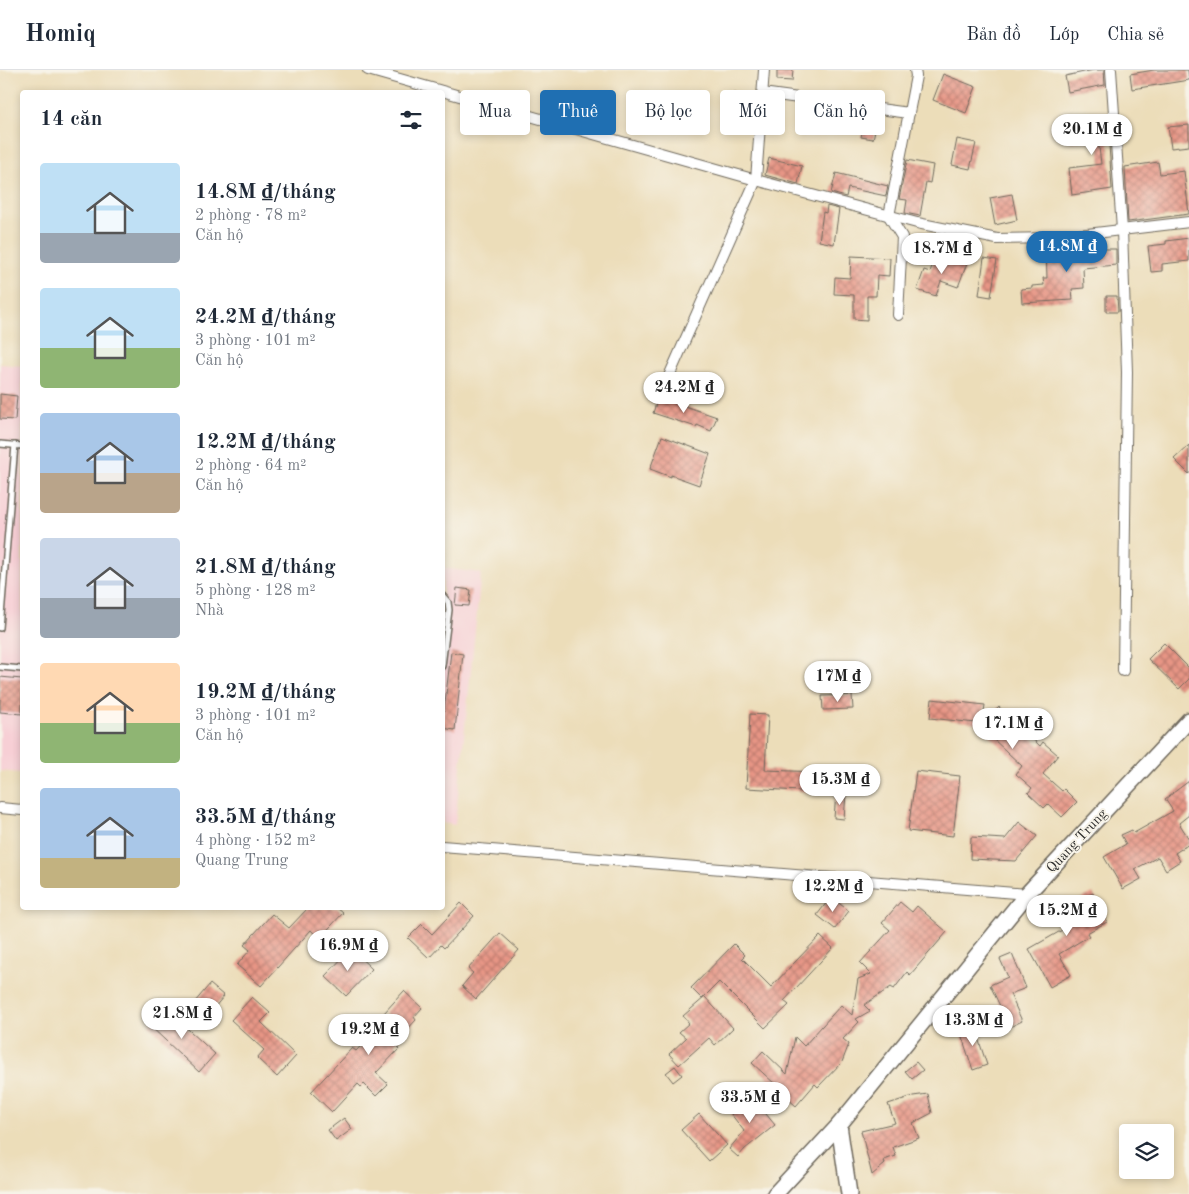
<!DOCTYPE html>
<html lang="vi">
<head>
<meta charset="utf-8">
<style>
  :root { --surface:#fff; --page:#f6f6f7; --text:#1f2937; --muted:#747a83; --line:#e0e1e3; --accent:#1f6fb2 }
  body { margin:0; font-family:"Old Standard TT",serif; background:var(--page); color:var(--text); height:100vh; display:flex; flex-direction:column; font-size:19px; white-space:nowrap }
  * { box-sizing:border-box; margin:0 }
  p { font-size:16px; color:var(--muted) }
  .icon { flex:none; width:28px; height:28px; fill:none; stroke:currentColor; stroke-width:2; stroke-linecap:round; stroke-linejoin:round }
  .map { position:relative; flex:1; overflow:hidden }
  .panel { position:absolute; left:20px; top:20px; width:425px; height:820px; display:flex; flex-direction:column; background:var(--surface); border-radius:5px; box-shadow:0 2px 8px #0003 }
  .panel>* { flex:none }
  .guide { position:absolute; left:460px; top:20px; width:475px; height:45px; display:flex; gap:10px }
  .buttons { position:absolute; left:1119px; top:1054px; display:grid; gap:10px }
  .buttons a { display:grid; place-items:center; width:55px; height:55px; border-radius:5px; background:var(--surface); box-shadow:0 2px 8px #0003; font-size:25px }
  .price { position:absolute; translate:-50% -42px; padding:0 11px; border-radius:18px; background:#fff; color:#222; font-size:16px; line-height:32px; filter:drop-shadow(0 1px 2px #0008) }
  .price::after { content:''; position:absolute; left:50%; top:30px; width:15px; height:11px; margin-left:-8px; background:inherit; clip-path:polygon(0 0,100% 0,50% 100%) }
  .price.selected { background:var(--accent); color:#fff }
  ul { padding:0; list-style:none }
  li { display:flex; align-items:center; gap:15px; height:125px; padding:0 20px }
  li span { display:grid; place-items:center; flex:none; width:140px; height:100px; border-radius:5px; color:#555 }
  li>.icon { margin-inline-start:auto }
  span .icon { width:60px; height:60px; fill:#fffc; stroke-width:1 }
  li b { font-size:21px }
  h2 { display:flex; justify-content:space-between; align-items:center; height:60px; padding:0 20px; font-size:21px }
  .pill { padding:0 18px; border-radius:5px; background:var(--surface); box-shadow:0 2px 8px #0003; font-size:18px; line-height:45px }
  .pill.selected { background:var(--accent); color:#fff }
  header { display:flex; align-items:center; gap:30px; box-sizing:border-box; height:70px; padding:0 25px; background:var(--surface); border-bottom:1px solid var(--line) }
  header strong { font-size:24px }
  nav { display:flex; gap:28px; margin-inline-start:auto; font-size:18px }
  .map>svg:first-child { display:block }
  .built { fill:#f7cfd5 }
  .building { fill:url(#building-cross-hatch) }
  .lines { fill:none; stroke-linecap:round; stroke-linejoin:round }
  .lane-casing { stroke:#6f695d; stroke-width:8 }
  .street-casing { stroke:#6f695d; stroke-width:12 }
  .secondary-casing { stroke:#6f695d; stroke-width:18 }
  .lane { stroke:#fff; stroke-width:5 }
  .street { stroke:#fff; stroke-width:10 }
  .secondary { stroke:#fff; stroke-width:15 }
  .labels { text-anchor:middle; dominant-baseline:central; stroke-width:4; stroke-linejoin:round; paint-order:stroke }
  .street-label { font-size:14px; fill:#2b2b2b; stroke:#f7f3e8 }
</style>
</head>
<body>
<header>
<strong>Homiq</strong>
<nav><a>Bản đồ</a><a>Lớp</a><a>Chia sẻ</a></nav>
</header>
<div class="map">
<svg width="1189" height="1124" viewBox="0 0 1189 1124">
  <defs>
    <pattern id="building-cross-hatch" width="8" height="8" patternUnits="userSpaceOnUse" patternTransform="scale(1.25)"><rect width="8" height="8" fill="#e79585"/><path d="M0 0l8 8M0 8l8-8" fill="none" stroke="#bb7a6d"/></pattern>
  </defs>
  <rect width="100%" height="100%" fill="#f7f3e8"/>
  <filter id="ink" filterUnits="userSpaceOnUse"><feTurbulence type="fractalNoise" baseFrequency=".02" numOctaves="2"/><feDisplacementMap in="SourceGraphic" scale="10" xChannelSelector="R" yChannelSelector="G"/><feConvolveMatrix kernelMatrix="1 2 1 2 8 2 1 2 1" color-interpolation-filters="sRGB"/></filter>
  <filter id="wash" filterUnits="userSpaceOnUse"><feTurbulence type="fractalNoise" baseFrequency=".0096" numOctaves="4" result="noise"/><feDisplacementMap in="SourceGraphic" scale="20" xChannelSelector="R" yChannelSelector="G"/><feGaussianBlur stdDeviation="1.12" result="paint"/><feColorMatrix in="noise" values="0 0 0 0 0 0 0 0 0 0 0 0 0 0 0 0 0 1.4 0 .05"/><feComposite in="paint" operator="in"/></filter>
  <g filter="url(#wash)">
    <rect width="100%" height="100%" fill="#ecddb9"/>
    <g class="built">
      <polygon points="0,294 22,296 22,703 0,701"/>
      <polygon points="443,498 481,503 455,755 443,753"/>
    </g>
    <g id="blocks">
      <g class="building">
        <polygon points="777,0 793,0 792,11 777,10"/>
        <polygon points="1094,0 1104,0 1105,15 1068,22 1065,6"/>
        <polygon points="1154,0 1188,0 1189,10 1132,19 1130,4"/>
        <polygon points="943,4 976,17 966,43 933,30"/>
        <polygon points="734,23 755,26 754,37 733,34"/>
        <polygon points="1107,46 1112,119 1072,125 1069,98 1101,94 1098,69 1071,72 1069,50"/>
        <polygon points="865,49 877,52 873,69 861,67"/>
        <polygon points="1189,55 1189,76 1171,78 1168,57"/>
        <polygon points="957,69 976,73 970,99 952,95"/>
        <polygon points="769,88 802,96 798,114 765,105"/>
        <polygon points="907,90 933,95 930,113 926,112 920,146 905,143 907,130 899,129"/>
        <polygon points="1158,92 1160,104 1184,101 1189,144 1128,152 1125,97"/>
        <polygon points="836,103 888,116 886,126 848,118 846,127 831,123"/>
        <polygon points="1012,124 1017,150 995,155 990,128"/>
        <polygon points="827,136 839,139 834,174 819,171 823,142 826,143"/>
        <polygon points="1189,168 1189,191 1162,194 1162,201 1151,202 1148,176 1166,174 1166,171"/>
        <polygon points="1057,174 1057,182 1088,180 1088,179 1100,178 1100,179 1116,179 1116,195 1083,198 1084,218 1072,219 1073,230 1022,233 1021,219 1032,218 1032,216 1044,215 1043,208 1047,208 1046,175"/>
        <polygon points="936,184 950,190 951,187 967,193 958,217 941,211 936,226 917,220 924,200 930,202"/>
        <polygon points="851,186 890,188 889,206 877,205 876,226 867,226 867,250 854,249 854,225 834,224 835,207 850,208"/>
        <polygon points="984,188 997,190 991,227 979,225"/>
        <polygon points="1106,226 1117,226 1118,242 1106,242"/>
        <polygon points="0,324 17,326 15,350 0,349"/>
        <polygon points="658,327 717,347 711,361 697,355 696,357 653,343"/>
        <polygon points="662,366 710,384 699,415 671,405 671,407 650,399"/>
        <polygon points="1189,375 1189,404 1174,389"/>
        <polygon points="457,518 471,520 469,536 455,535"/>
        <polygon points="1164,573 1189,598 1189,609 1179,619 1148,589"/>
        <polygon points="451,582 463,584 455,660 442,658"/>
        <polygon points="0,607 22,609 22,644 0,642"/>
        <polygon points="852,625 853,639 823,640 822,626"/>
        <polygon points="932,629 985,635 982,655 999,637 1040,676 1043,672 1058,685 1043,704 1062,721 1064,719 1077,732 1062,747 1048,734 1044,738 1028,723 1032,718 1016,704 1022,696 976,653 930,648"/>
        <polygon points="750,644 768,645 765,700 819,702 818,722 746,718"/>
        <polygon points="916,701 960,706 953,766 908,761"/>
        <polygon points="1189,711 1189,745 1179,753 1189,769 1189,774 1175,783 1180,791 1166,800 1158,787 1135,799 1141,809 1123,819 1104,787 1126,774 1121,765 1132,760 1134,763 1173,741 1165,729"/>
        <polygon points="836,723 846,724 844,749 834,748"/>
        <polygon points="1019,752 1037,766 1016,791 970,789 971,767 1005,769"/>
        <polygon points="1093,823 1107,852 1087,863 1089,866 1059,884 1071,905 1050,917 1029,879 1064,859 1054,841 1069,832 1071,834"/>
        <polygon points="831,827 849,841 835,859 817,845"/>
        <polygon points="900,832 912,842 917,836 947,862 910,905 907,902 894,919 891,917 864,935 870,941 856,949 859,952 843,969 849,974 842,992 818,1017 815,1014 796,1036 786,1027 787,1025 752,993 763,981 787,1004 795,967 804,976 841,935 852,945 858,909 871,904 860,893 890,860 882,853"/>
        <polygon points="461,833 474,846 444,878 441,875 429,888 408,868 422,854 432,864"/>
        <polygon points="308,838 337,838 343,843 319,869 311,860 261,916 237,895 250,880 244,875 272,844 289,858"/>
        <polygon points="500,863 519,880 476,929 462,916 473,903 468,899"/>
        <polygon points="820,866 833,878 784,931 789,935 765,958 719,912 702,929 691,918 734,874 745,885 742,888 771,917"/>
        <polygon points="351,879 372,899 346,926 325,906"/>
        <polygon points="1012,884 1026,918 1010,924 1022,951 1010,957 990,915 1008,907 1000,889"/>
        <polygon points="210,914 224,926 208,945 194,933"/>
        <polygon points="404,921 422,938 414,947 416,950 394,974 399,979 376,1003 388,1014 376,1026 364,1014 361,1017 358,1014 332,1042 311,1022 352,978 356,981 388,947 384,943"/>
        <polygon points="252,927 270,943 261,952 296,986 277,1007 257,988 264,980 231,950"/>
        <polygon points="705,927 733,958 715,975 709,968 679,995 669,984 686,968 679,962 689,953 683,946"/>
        <polygon points="165,938 215,984 199,1002 149,955"/>
        <polygon points="958,955 975,959 987,995 973,1000"/>
        <polygon points="916,992 923,1000 912,1009 905,1001"/>
        <polygon points="675,996 682,1005 673,1012 666,1003"/>
        <polygon points="748,1022 775,1055 745,1079 738,1087 729,1079 744,1061 731,1044"/>
        <polygon points="928,1024 932,1043 913,1053 919,1068 893,1077 896,1086 884,1090 885,1094 872,1105 861,1061 895,1053 888,1034 913,1026"/>
        <polygon points="699,1044 727,1075 709,1091 681,1060"/>
        <polygon points="344,1048 352,1059 336,1071 328,1060"/>
      </g>
    </g>
  </g>
  <g filter="url(#ink)">
    <use href="#blocks" fill-opacity="0" stroke="#6f695d" stroke-width="1"/>
    <g class="lines">
      <defs>
        <g id="lane">
          <polyline points="0,374 22,376"/>
          <polyline points="442,525 448,532 449,540 442,596"/>
          <polyline points="0,558 15,375"/>
          <polyline points="0,597 22,599"/>
        </g>
        <g id="street">
          <polyline points="368,0 756,110 917,153 997,169 1053,168 1189,152"/>
          <polyline points="1111,0 1122,160 1127,302 1123,601"/>
          <polyline points="762,23 909,43"/>
          <polyline points="898,245 902,167 889,146 916,6 915,0"/>
          <polyline points="662,322 756,110 764,0"/>
          <polyline points="0,738 22,740"/>
          <polyline points="442,776 1027,824"/>
        </g>
        <g id="secondary">
          <polyline points="839,1055 849,1124"/>
          <polyline points="775,1124 839,1055 1027,824 1189,650"/>
        </g>
      </defs>
      <use href="#lane" class="lane-casing"/>
      <use href="#street" class="street-casing"/>
      <use href="#secondary" class="secondary-casing"/>
      <use href="#lane" class="lane"/>
      <use href="#street" class="street"/>
      <use href="#secondary" class="secondary"/>
    </g>
  </g>
  <g class="labels">
    <g class="street-label">
      <text transform="translate(1077 771) rotate(-47)">Quang Trung</text>
    </g>
  </g>
</svg>
<div class="buttons">
<a><svg class="icon" aria-label="layers" viewBox="0 0 24 24"><path d="M12 4l9 5-9 5-9-5zM3 14l9 5 9-5"/></svg></a>
</div>
<b class="price" style="left:1092px;top:86px">20.1M ₫</b>
<b class="price selected" style="left:1067px;top:203px">14.8M ₫</b>
<b class="price" style="left:942px;top:205px">18.7M ₫</b>
<b class="price" style="left:684px;top:344px">24.2M ₫</b>
<b class="price" style="left:838px;top:633px">17M ₫</b>
<b class="price" style="left:1013px;top:680px">17.1M ₫</b>
<b class="price" style="left:840px;top:736px">15.3M ₫</b>
<b class="price" style="left:833px;top:843px">12.2M ₫</b>
<b class="price" style="left:1067px;top:867px">15.2M ₫</b>
<b class="price" style="left:348px;top:902px">16.9M ₫</b>
<b class="price" style="left:182px;top:970px">21.8M ₫</b>
<b class="price" style="left:973px;top:977px">13.3M ₫</b>
<b class="price" style="left:369px;top:986px">19.2M ₫</b>
<b class="price" style="left:750px;top:1054px">33.5M ₫</b>
<div class="guide">
<a class="pill">Mua</a>
<a class="pill selected">Thuê</a>
<a class="pill">Bộ lọc</a>
<a class="pill">Mới</a>
<a class="pill">Căn hộ</a>
</div>
<section class="panel">
<h2>14 căn<svg class="icon" aria-label="filters" viewBox="0 0 24 24"><path d="M4 7h16M4 17h16"/><circle cx="9" cy="7" r="2"/><circle cx="15" cy="17" r="2"/></svg></h2>
<ul>
<li><span style="background:linear-gradient(#bfe0f5 70%,#9aa5b1 0)"><svg class="icon" aria-label="home" viewBox="0 0 24 24"><path d="M3 11l9-7 9 7M6 9v11h12V9"/></svg></span><div><b>14.8M ₫/tháng</b><p>2 phòng · 78 m²</p><p>Căn hộ</p></div></li>
<li><span style="background:linear-gradient(#bfe0f5 60%,#8fb573 0)"><svg class="icon" aria-label="home" viewBox="0 0 24 24"><path d="M3 11l9-7 9 7M6 9v11h12V9"/></svg></span><div><b>24.2M ₫/tháng</b><p>3 phòng · 101 m²</p><p>Căn hộ</p></div></li>
<li><span style="background:linear-gradient(#a9c7e8 60%,#b9a48a 0)"><svg class="icon" aria-label="home" viewBox="0 0 24 24"><path d="M3 11l9-7 9 7M6 9v11h12V9"/></svg></span><div><b>12.2M ₫/tháng</b><p>2 phòng · 64 m²</p><p>Căn hộ</p></div></li>
<li><span style="background:linear-gradient(#c9d6e8 60%,#9aa5b1 0)"><svg class="icon" aria-label="home" viewBox="0 0 24 24"><path d="M3 11l9-7 9 7M6 9v11h12V9"/></svg></span><div><b>21.8M ₫/tháng</b><p>5 phòng · 128 m²</p><p>Nhà</p></div></li>
<li><span style="background:linear-gradient(#ffd9b3 60%,#8fb573 0)"><svg class="icon" aria-label="home" viewBox="0 0 24 24"><path d="M3 11l9-7 9 7M6 9v11h12V9"/></svg></span><div><b>19.2M ₫/tháng</b><p>3 phòng · 101 m²</p><p>Căn hộ</p></div></li>
<li><span style="background:linear-gradient(#a9c7e8 70%,#c2b280 0)"><svg class="icon" aria-label="home" viewBox="0 0 24 24"><path d="M3 11l9-7 9 7M6 9v11h12V9"/></svg></span><div><b>33.5M ₫/tháng</b><p>4 phòng · 152 m²</p><p>Quang Trung</p></div></li>
</ul>
</section>
</div>
</body>
</html>
